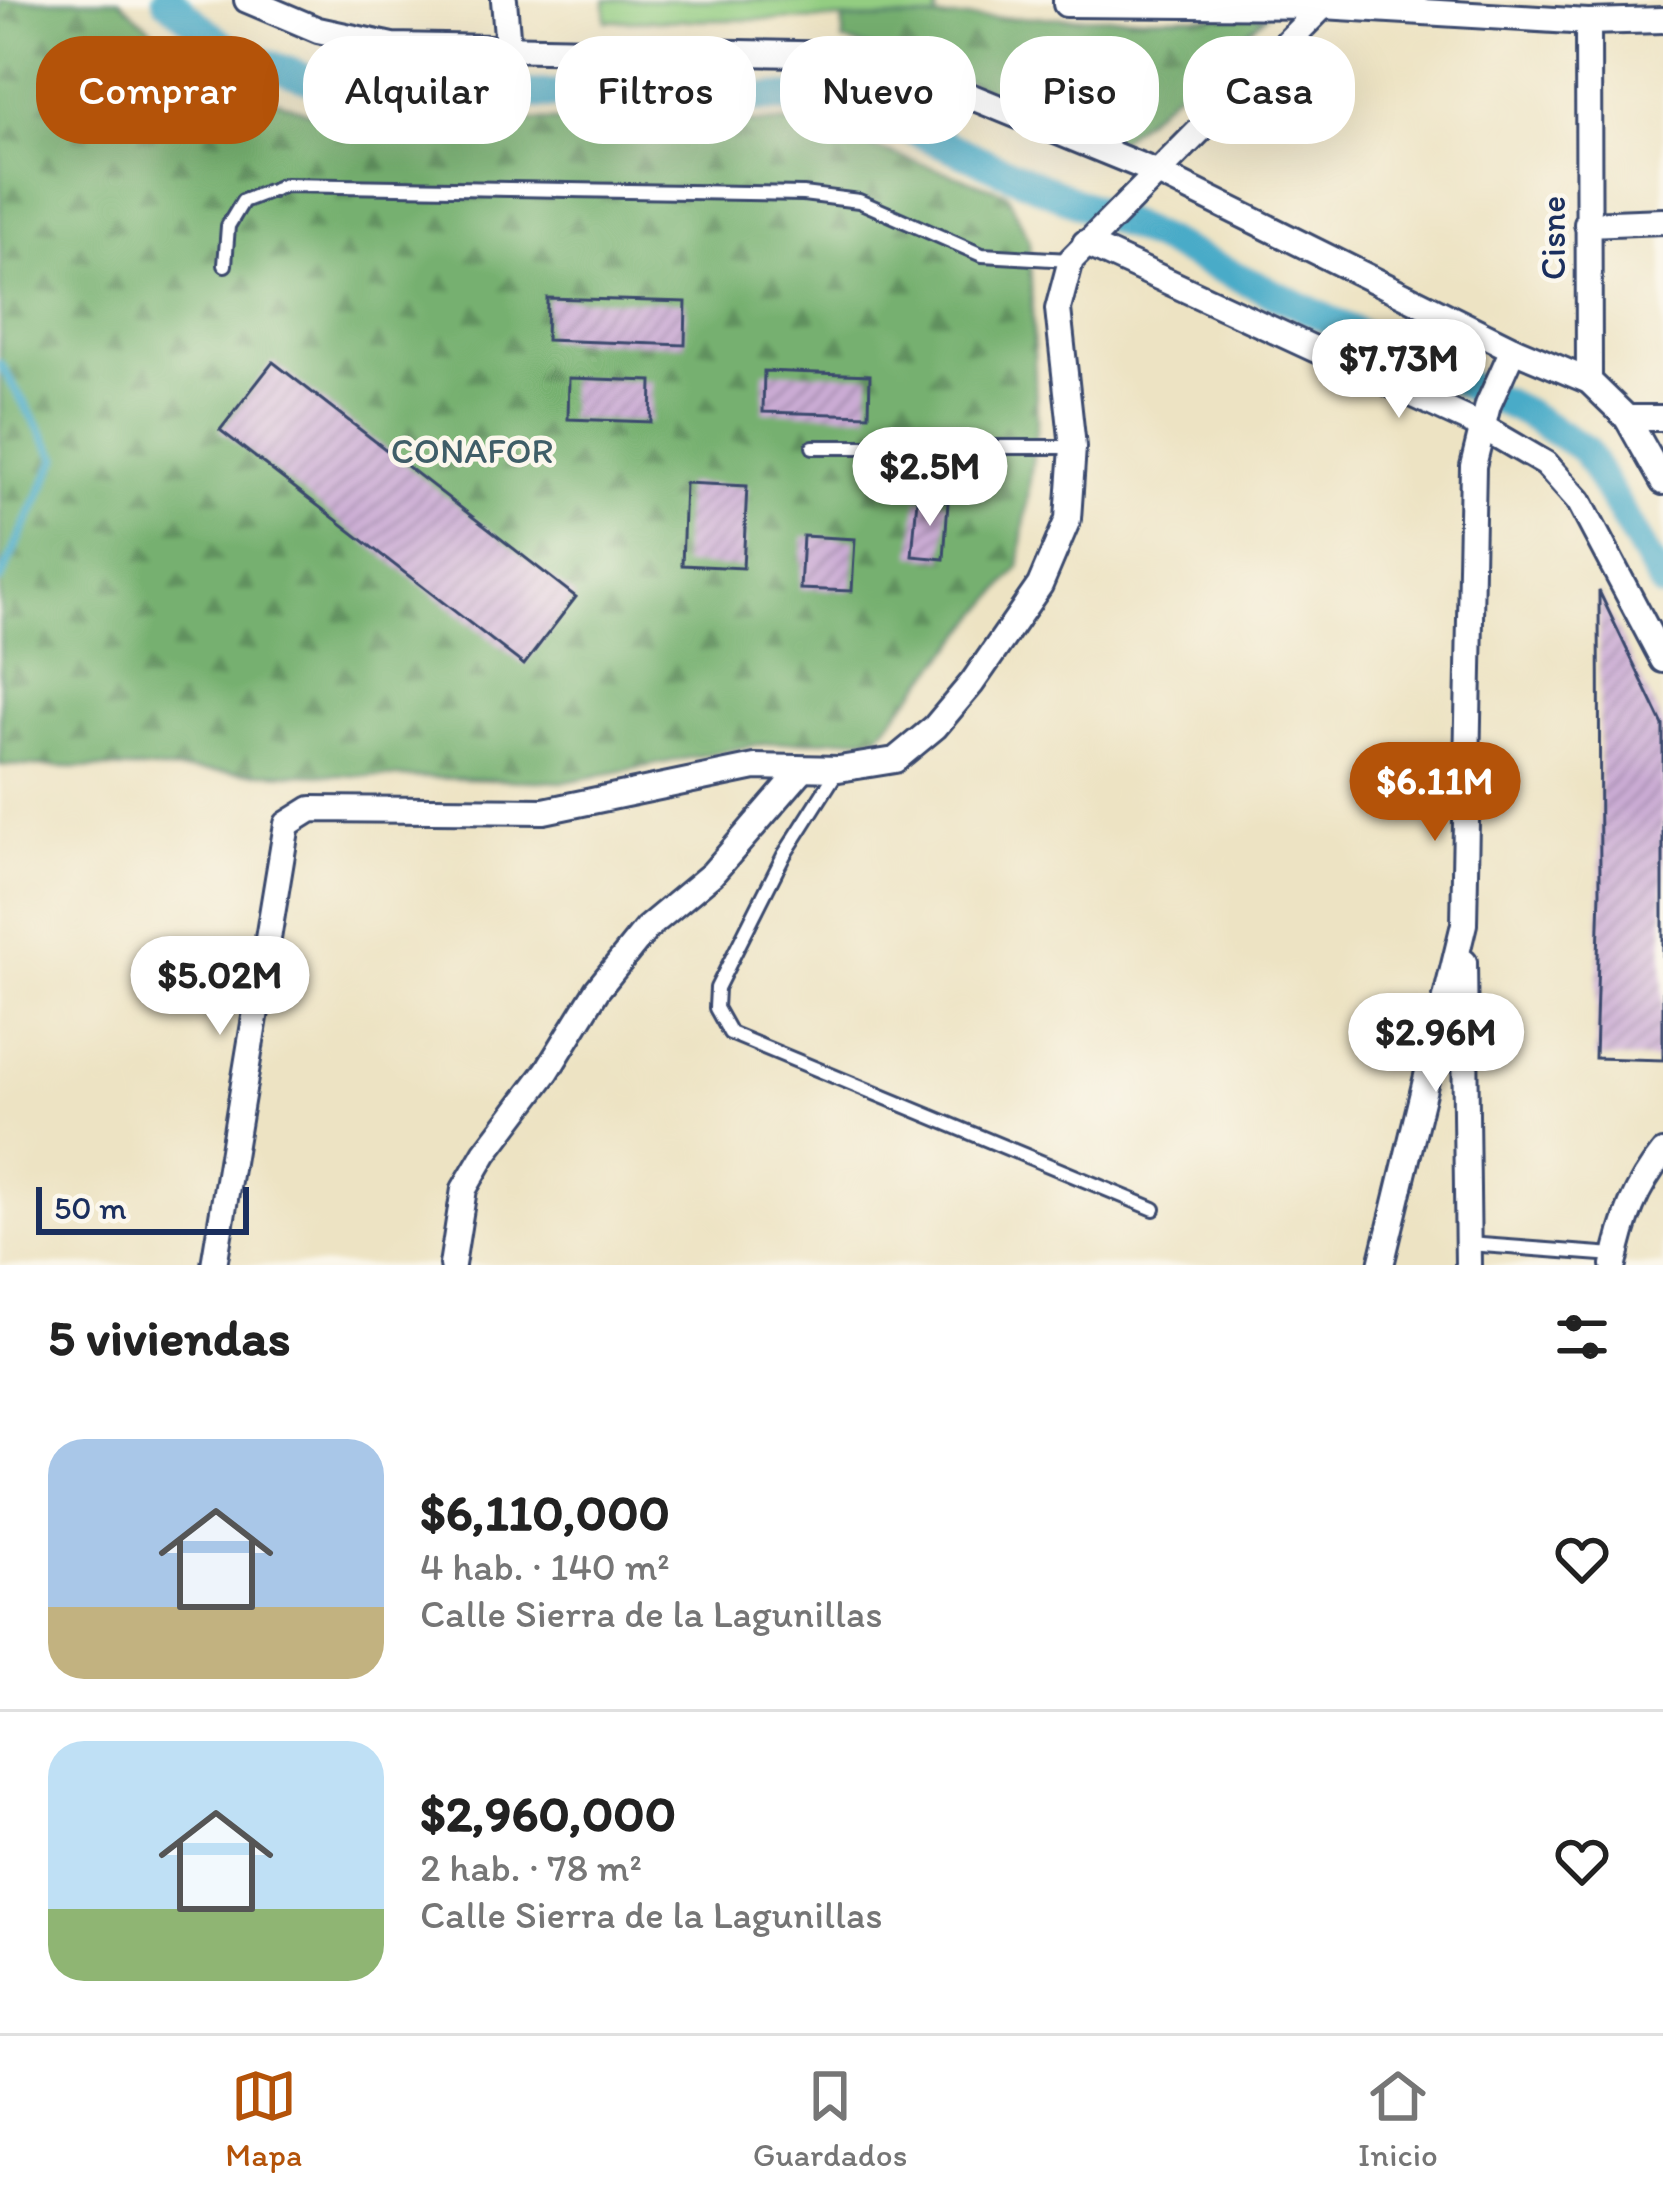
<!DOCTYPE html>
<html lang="es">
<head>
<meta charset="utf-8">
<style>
  :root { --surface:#fff; --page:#f6f6f6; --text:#222; --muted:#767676; --line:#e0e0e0; --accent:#b45309 }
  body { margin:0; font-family:Itim,sans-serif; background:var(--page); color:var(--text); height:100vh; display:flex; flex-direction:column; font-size:45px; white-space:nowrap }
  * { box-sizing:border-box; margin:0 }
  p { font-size:39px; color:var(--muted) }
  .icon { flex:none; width:66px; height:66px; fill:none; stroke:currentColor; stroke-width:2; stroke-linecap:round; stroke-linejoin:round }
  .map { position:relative; height:1265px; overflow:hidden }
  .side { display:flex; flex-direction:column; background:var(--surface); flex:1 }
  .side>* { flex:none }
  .top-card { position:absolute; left:36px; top:36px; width:1593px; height:108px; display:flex; gap:24px }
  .scale { position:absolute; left:36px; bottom:30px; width:213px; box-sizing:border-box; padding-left:12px; border:6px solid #1b2f5e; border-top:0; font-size:33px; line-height:42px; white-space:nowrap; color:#1b2f5e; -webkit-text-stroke:9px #fbf7ec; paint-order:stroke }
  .price { position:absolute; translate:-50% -102px; padding:0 27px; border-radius:42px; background:#fff; color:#222; font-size:39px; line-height:78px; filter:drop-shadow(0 3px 6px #0008) }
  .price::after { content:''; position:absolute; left:50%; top:72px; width:36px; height:27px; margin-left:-18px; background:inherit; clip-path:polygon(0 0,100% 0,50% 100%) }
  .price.selected { background:var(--accent); color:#fff }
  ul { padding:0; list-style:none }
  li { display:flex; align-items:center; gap:36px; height:300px; padding:0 48px }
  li+li { border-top:3px solid var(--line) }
  li span { display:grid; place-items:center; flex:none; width:336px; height:240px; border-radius:36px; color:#555 }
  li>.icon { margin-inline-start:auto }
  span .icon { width:144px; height:144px; fill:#fffc; stroke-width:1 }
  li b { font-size:51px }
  h2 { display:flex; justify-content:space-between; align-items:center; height:144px; padding:0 48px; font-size:51px }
  .pill { padding:0 42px; border-radius:48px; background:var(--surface); box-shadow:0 12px 48px #0002; font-size:42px; line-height:108px }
  .pill.selected { background:var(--accent); color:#fff }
  .menu { display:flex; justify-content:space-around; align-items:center; height:168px; border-top:3px solid var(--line); background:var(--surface); font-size:33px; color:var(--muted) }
  .menu a { display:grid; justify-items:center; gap:6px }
  .menu .selected { color:var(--accent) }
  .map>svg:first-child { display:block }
  .forest { fill:url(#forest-firs); stroke:#487066; stroke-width:3 }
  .park { fill:#93cd81; stroke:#577e70; stroke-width:3 }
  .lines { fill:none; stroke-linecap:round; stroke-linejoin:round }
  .stream { stroke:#49abc8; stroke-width:9 }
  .canal { stroke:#49abc8; stroke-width:30 }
  .building { fill:url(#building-hatch) }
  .service-casing { stroke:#3a4a6d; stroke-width:18 }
  .minor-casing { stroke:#3a4a6d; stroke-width:30 }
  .service { stroke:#fff; stroke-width:12 }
  .minor { stroke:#fff; stroke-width:24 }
  .labels { text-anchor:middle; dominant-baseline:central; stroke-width:9; stroke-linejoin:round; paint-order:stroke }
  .street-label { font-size:36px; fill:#1b2f5e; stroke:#fbf7ec }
  .park-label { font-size:36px; fill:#3f5e68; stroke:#fbf7ec }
</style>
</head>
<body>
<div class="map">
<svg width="1663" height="1265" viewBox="0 0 1663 1265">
  <defs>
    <pattern id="forest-firs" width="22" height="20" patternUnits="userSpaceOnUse" patternTransform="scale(3)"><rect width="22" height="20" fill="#76b06f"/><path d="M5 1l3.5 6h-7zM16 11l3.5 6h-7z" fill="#60905e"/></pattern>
    <pattern id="building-hatch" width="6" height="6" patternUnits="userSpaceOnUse" patternTransform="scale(3)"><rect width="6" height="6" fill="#cbacd4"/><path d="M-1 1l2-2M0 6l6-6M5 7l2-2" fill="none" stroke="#a48caf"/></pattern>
  </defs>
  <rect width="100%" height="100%" fill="#fbf7ec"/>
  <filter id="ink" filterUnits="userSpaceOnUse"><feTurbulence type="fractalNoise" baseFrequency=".00833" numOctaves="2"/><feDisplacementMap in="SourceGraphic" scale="24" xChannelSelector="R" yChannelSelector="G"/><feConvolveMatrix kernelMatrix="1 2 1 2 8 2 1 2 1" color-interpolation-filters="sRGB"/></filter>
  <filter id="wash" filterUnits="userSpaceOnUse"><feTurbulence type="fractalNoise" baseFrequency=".004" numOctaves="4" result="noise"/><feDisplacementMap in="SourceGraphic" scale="48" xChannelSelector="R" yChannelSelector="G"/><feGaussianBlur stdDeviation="2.7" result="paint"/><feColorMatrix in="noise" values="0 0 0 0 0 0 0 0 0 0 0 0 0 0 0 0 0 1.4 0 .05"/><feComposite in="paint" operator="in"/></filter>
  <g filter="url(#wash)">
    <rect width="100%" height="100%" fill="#ede3c3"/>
    <g class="forest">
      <polygon points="0,0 119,0 197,70 326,119 802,123 1007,193 1029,240 1037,422 1019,568 878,736 755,745 565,782 0,765"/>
      <polygon points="1266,16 1119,140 911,59 843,41 843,19"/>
    </g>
    <polygon class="park" points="605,0 936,0 937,18 606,21"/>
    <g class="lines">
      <polyline class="stream" points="0,364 57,458 0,580"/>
      <polyline class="canal" points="167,0 228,49 341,91 803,98 905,127 1137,229 1524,412 1585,450 1663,585"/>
    </g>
    <g id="blocks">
      <g class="building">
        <polygon points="547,298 686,302 685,345 546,340"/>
        <polygon points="273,362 576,597 524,665 220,430"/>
        <polygon points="764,371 870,375 869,415 763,412"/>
        <polygon points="569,378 652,381 651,422 568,419"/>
        <polygon points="685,483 747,486 743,568 682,565"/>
        <polygon points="917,499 948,502 944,559 912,556"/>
        <polygon points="803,536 855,539 852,591 800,589"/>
        <polygon points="1599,591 1663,725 1663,1060 1595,1058 1600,891"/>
      </g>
    </g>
  </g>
  <g filter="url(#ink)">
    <use href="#blocks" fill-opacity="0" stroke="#3a4a6d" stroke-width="3"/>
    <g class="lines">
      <defs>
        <g id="service">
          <polyline points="225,265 228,226 243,201 285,185 803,194 859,201 982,255 1070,260"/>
          <polyline points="813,447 1073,447"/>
          <polyline points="838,770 784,855 717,988 716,1008 730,1033 1154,1209"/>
          <polyline points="1468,1244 1615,1255"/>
        </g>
        <g id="minor">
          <polyline points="247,0 318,30 392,46 845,55 901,68 1156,172 1513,349 1589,381 1627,418 1663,482"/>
          <polyline points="504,0 508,47"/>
          <polyline points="1066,0 1066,4 1323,6 1588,22 1663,20"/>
          <polyline points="1588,22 1589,381"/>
          <polyline points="1587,224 1663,221"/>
          <polyline points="1085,243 1481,426 1546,464 1579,501 1663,660"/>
          <polyline points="1627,418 1663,418"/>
          <polyline points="1464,962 1468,1265"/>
          <polyline points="214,1265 287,824 311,809 544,811 755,767 839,769 895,760 935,727 972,683 1040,585 1068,519 1073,447 1058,309 1071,260 1329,0"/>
          <polyline points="452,1265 464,1189 485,1153 547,1071 597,990 647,928 712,874 802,770"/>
          <polyline points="1381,1265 1464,924 1473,466 1488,405 1513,349"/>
          <path d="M1614,1265C1623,1221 1635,1188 1663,1153"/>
        </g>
      </defs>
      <use href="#service" class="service-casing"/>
      <use href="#minor" class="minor-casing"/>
      <use href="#service" class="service"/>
      <use href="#minor" class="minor"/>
    </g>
  </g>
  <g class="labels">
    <g class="street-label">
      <text transform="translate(1552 238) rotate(-90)">Cisne</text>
    </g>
    <g class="park-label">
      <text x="472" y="450">CONAFOR</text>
    </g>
  </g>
</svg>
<div class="scale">50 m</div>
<b class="price" style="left:1399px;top:421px">$7.73M</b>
<b class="price" style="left:930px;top:529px">$2.5M</b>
<b class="price selected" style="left:1435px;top:844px">$6.11M</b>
<b class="price" style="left:220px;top:1038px">$5.02M</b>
<b class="price" style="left:1436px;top:1095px">$2.96M</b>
<div class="top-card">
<a class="pill selected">Comprar</a>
<a class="pill">Alquilar</a>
<a class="pill">Filtros</a>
<a class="pill">Nuevo</a>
<a class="pill">Piso</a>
<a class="pill">Casa</a>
</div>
</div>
<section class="side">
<h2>5 viviendas<svg class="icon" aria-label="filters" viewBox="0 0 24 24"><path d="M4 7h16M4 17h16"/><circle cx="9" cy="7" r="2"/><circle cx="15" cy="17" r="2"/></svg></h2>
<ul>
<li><span style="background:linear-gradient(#a9c7e8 70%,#c2b280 0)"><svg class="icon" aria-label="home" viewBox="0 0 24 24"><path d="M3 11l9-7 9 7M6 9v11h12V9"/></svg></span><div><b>$6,110,000</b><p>4 hab. · 140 m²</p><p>Calle Sierra de la Lagunillas</p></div><svg class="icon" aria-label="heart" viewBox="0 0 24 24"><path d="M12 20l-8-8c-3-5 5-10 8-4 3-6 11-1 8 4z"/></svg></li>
<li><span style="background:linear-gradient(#bfe0f5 70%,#8fb573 0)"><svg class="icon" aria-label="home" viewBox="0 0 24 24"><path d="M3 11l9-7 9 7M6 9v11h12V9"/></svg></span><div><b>$2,960,000</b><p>2 hab. · 78 m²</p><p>Calle Sierra de la Lagunillas</p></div><svg class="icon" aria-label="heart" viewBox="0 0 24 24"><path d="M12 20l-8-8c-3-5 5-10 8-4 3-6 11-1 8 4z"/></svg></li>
</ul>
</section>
<nav class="menu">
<a class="selected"><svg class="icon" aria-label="map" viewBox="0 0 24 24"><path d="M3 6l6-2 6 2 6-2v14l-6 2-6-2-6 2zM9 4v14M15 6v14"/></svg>Mapa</a>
<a><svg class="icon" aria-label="saved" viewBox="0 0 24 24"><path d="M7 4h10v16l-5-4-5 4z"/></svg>Guardados</a>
<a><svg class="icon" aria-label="home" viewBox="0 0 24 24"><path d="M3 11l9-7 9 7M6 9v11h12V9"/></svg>Inicio</a>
</nav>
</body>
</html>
